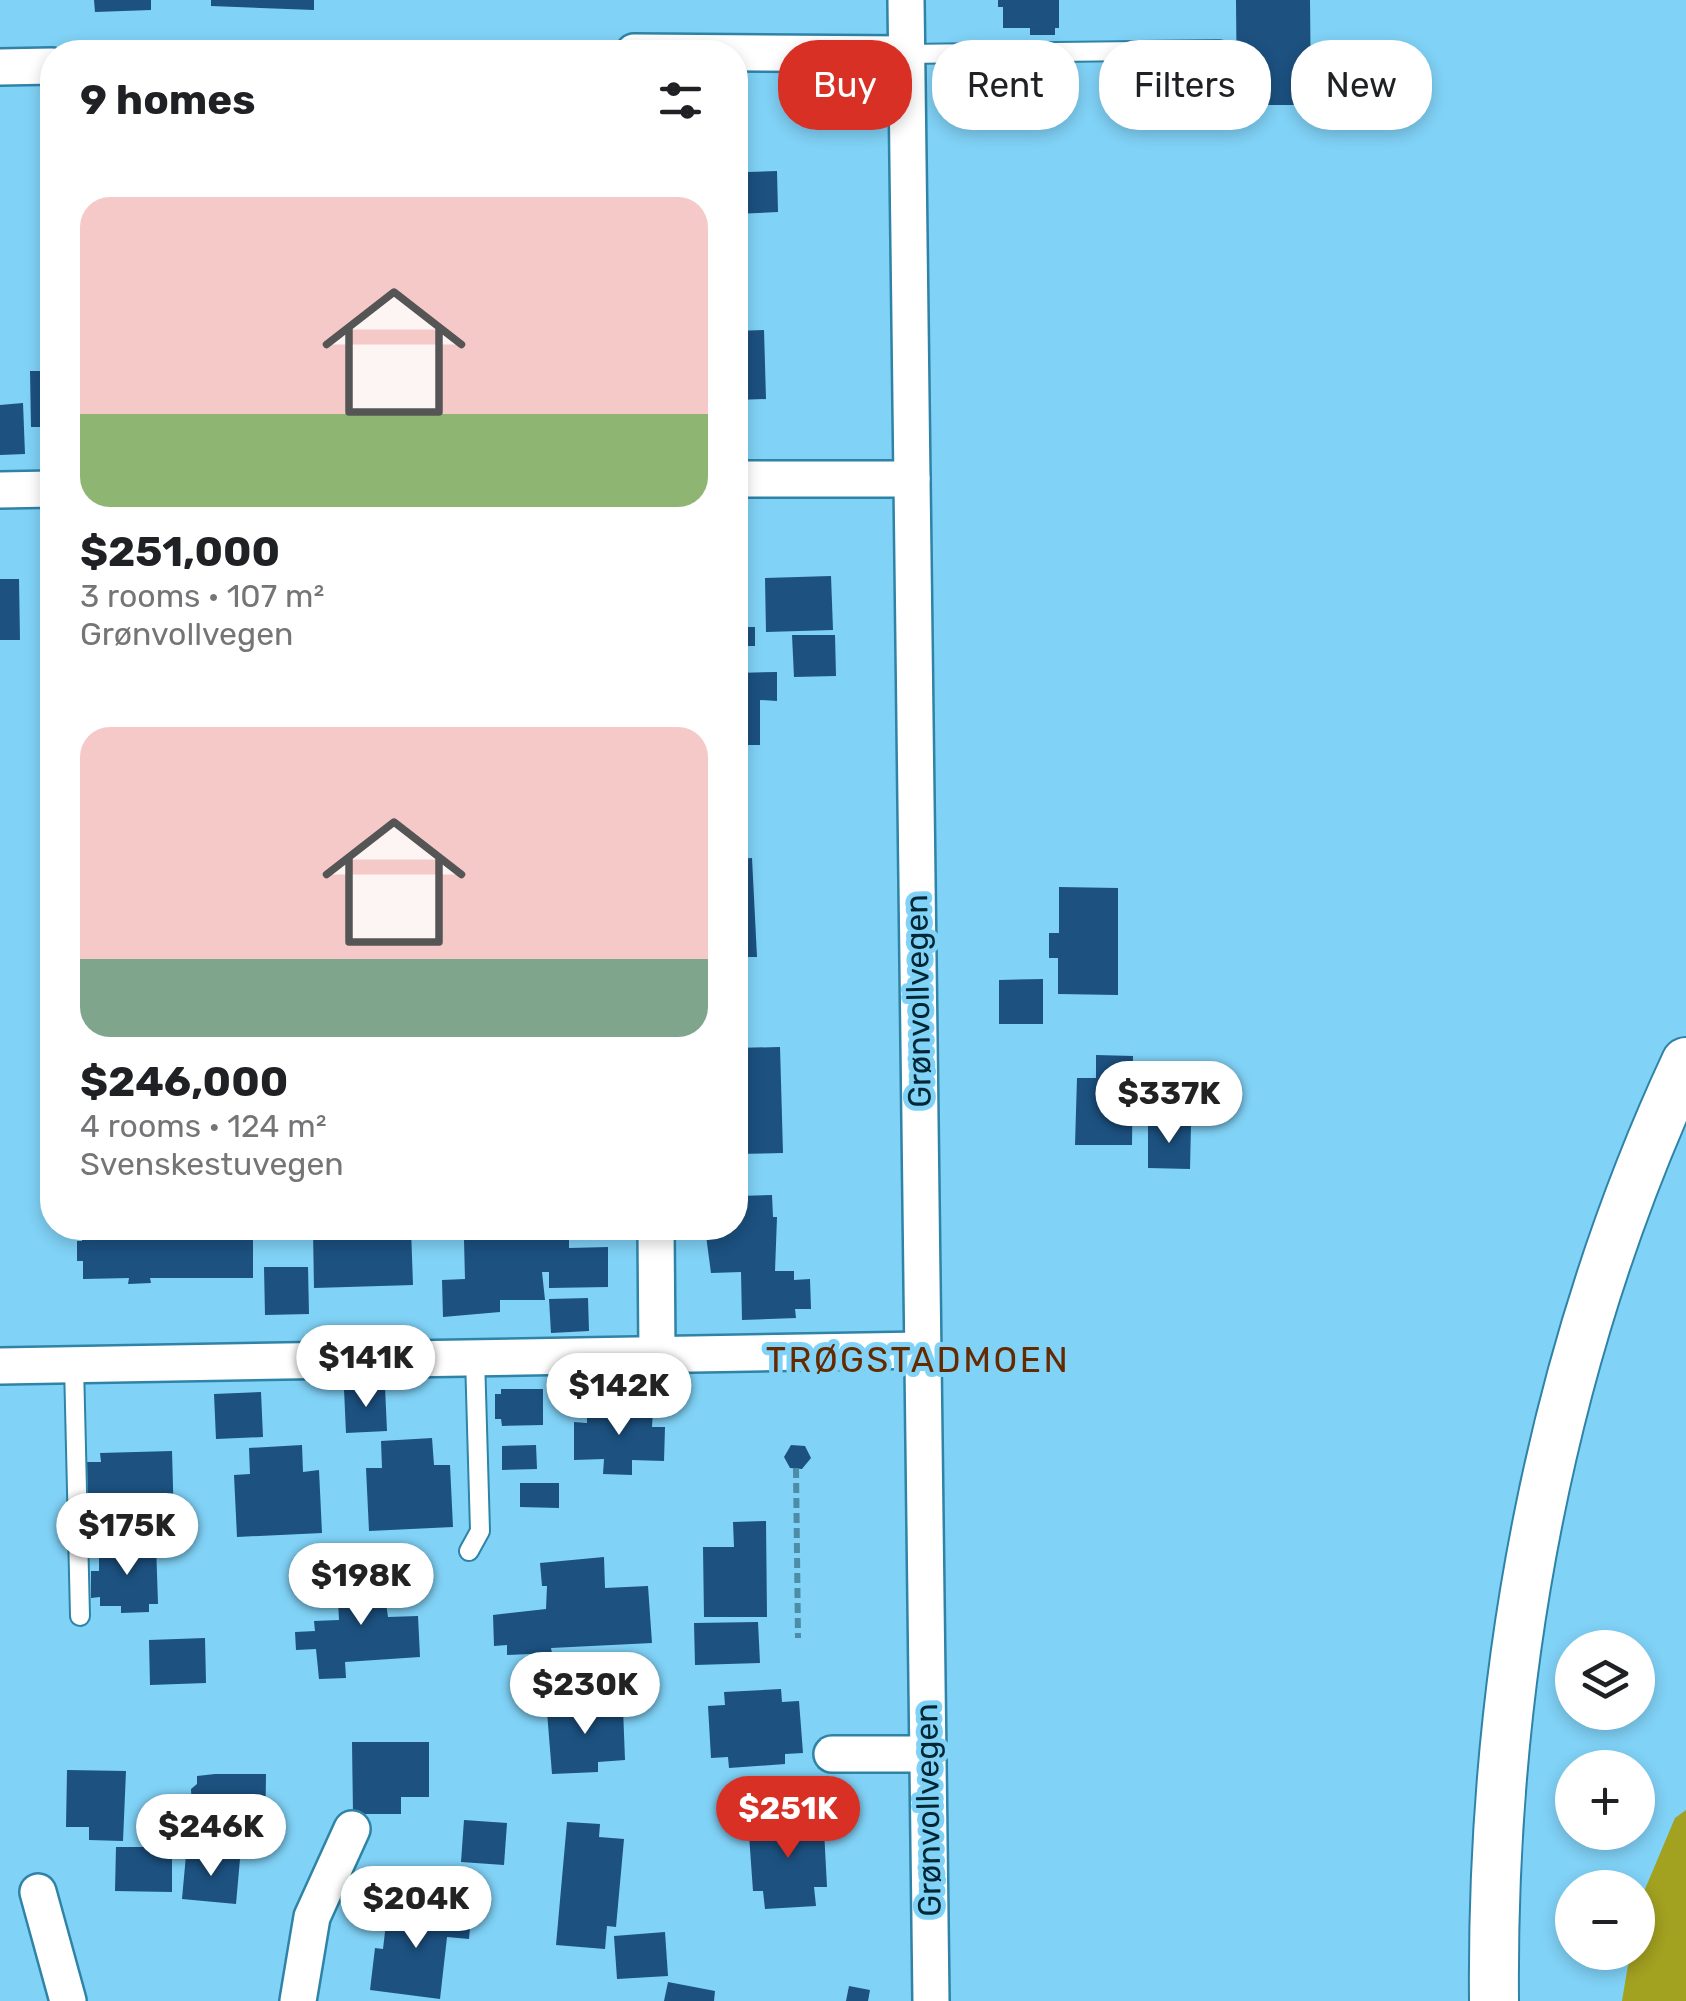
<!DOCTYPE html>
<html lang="en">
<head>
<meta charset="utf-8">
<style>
  :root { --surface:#fff; --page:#f2f2f2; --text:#202124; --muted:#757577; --accent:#d93025 }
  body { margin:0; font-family:Rubik,sans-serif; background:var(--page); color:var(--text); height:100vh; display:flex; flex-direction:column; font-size:38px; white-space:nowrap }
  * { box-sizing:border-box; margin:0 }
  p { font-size:32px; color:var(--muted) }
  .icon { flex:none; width:55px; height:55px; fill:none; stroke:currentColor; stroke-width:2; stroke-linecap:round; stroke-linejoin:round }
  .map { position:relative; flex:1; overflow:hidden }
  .side { position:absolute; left:40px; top:40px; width:708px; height:1200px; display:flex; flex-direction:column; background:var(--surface); border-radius:40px; box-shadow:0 5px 15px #0003 }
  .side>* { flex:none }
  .guide { position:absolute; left:778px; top:40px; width:758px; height:90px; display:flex; gap:20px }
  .fabs { position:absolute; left:1555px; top:1630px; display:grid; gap:20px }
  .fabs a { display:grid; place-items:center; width:100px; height:100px; border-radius:50%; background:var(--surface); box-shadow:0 5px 15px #0003; font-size:50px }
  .price { position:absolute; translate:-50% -85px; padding:0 22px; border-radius:35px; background:#fff; color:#222; font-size:32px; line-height:65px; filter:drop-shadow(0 2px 5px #0008) }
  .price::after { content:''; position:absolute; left:50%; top:60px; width:30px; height:22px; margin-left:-15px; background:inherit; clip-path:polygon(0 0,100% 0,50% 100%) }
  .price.selected { background:var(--accent); color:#fff }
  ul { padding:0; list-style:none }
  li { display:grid; align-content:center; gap:20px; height:530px; padding:0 40px }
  li span { display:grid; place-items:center; height:310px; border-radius:30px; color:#555 }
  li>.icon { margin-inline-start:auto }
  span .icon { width:180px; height:180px; fill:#fffc; stroke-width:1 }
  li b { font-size:42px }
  h2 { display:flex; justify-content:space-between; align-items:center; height:120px; padding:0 40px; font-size:42px }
  .chip { padding:0 35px; border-radius:40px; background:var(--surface); box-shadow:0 5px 15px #0003; font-size:35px; line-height:90px }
  .chip.selected { background:var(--accent); color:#fff }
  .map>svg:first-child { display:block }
  .green { fill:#a3a120 }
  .building { fill:#1c5180 }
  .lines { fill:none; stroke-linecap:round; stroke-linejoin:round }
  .lane-casing { stroke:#2e83a6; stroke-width:22 }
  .street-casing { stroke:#2e83a6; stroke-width:40 }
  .secondary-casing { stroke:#2e83a6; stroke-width:52 }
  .path { stroke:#4c8ca7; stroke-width:6; stroke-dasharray:10 5; stroke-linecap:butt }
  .lane { stroke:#fff; stroke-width:18 }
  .street { stroke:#fff; stroke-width:35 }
  .secondary { stroke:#fff; stroke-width:48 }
  .labels { text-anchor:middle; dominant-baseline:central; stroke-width:10; stroke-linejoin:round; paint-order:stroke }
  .street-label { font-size:32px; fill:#012634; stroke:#80d2f7 }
  .neighbourhood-label { font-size:35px; letter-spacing:2.5px; fill:#652900; stroke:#80d2f7 }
</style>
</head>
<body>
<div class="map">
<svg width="1686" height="2001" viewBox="0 0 1686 2001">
  <rect width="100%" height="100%" fill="#80d2f7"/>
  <polygon class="green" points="1686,1810 1686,2001 1622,2001 1630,1953 1638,1952 1640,1901 1675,1818"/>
  <g class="building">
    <polygon points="94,0 151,0 151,10 95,12"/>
    <polygon points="211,0 314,0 314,10 211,6"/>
    <polygon points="998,0 1059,0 1059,28 1055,28 1055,35 1030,35 1030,28 1003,28 1003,7 998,7"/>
    <polygon points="1236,0 1310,0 1311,105 1237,105"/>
    <polygon points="1131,82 1146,83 1144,103 1129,101"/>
    <polygon points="735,98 744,98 747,172 777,171 778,212 735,214"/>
    <polygon points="48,184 52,184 52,258 49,258"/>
    <polygon points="764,330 766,399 735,400 735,331"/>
    <polygon points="30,371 52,371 52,427 31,427"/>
    <polygon points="23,403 25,454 0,455 0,405"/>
    <polygon points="735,559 746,559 747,626 735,626"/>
    <polygon points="831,576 833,630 766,632 765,578"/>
    <polygon points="0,579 19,579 20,640 0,640"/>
    <rect x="735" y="627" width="20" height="19"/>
    <polygon points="792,635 835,635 836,676 794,677"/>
    <polygon points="777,672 777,701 760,700 760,745 735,745 735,673"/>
    <polygon points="752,858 757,957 741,957 742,966 735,966 735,859"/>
    <polygon points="1059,887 1118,888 1118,995 1058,994 1058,958 1049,958 1049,933 1059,933"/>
    <polygon points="1043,979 1043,1024 999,1024 999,980"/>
    <polygon points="780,1047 783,1153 735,1154 735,1048"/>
    <polygon points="1096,1055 1133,1056 1132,1145 1075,1145 1077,1078 1096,1078"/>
    <polygon points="1148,1124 1191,1124 1190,1169 1148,1168"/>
    <polygon points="735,1186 739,1196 772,1195 773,1217 777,1217 775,1271 794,1271 794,1280 810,1279 811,1309 795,1309 796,1318 742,1320 741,1272 711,1273 705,1228 735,1228"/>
    <polygon points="82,1228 197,1228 197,1234 253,1233 253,1278 150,1278 151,1283 128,1284 129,1278 83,1279 83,1261 77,1261 77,1241 82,1241"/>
    <polygon points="411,1229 413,1285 314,1288 313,1231"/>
    <polygon points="525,1229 556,1229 569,1240 569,1248 608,1247 608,1287 549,1288 549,1272 542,1272 545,1300 500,1300 500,1312 443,1317 442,1280 465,1279 464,1240 525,1239"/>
    <polygon points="264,1267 308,1267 309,1314 265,1315"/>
    <polygon points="588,1298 589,1331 551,1333 549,1299"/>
    <polygon points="385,1387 387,1431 346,1433 344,1389"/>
    <polygon points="501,1389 543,1389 543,1425 502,1426 501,1419 495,1419 495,1394 501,1394"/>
    <polygon points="261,1392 263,1437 216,1439 214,1394"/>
    <polygon points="606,1406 653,1409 652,1427 665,1427 664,1461 632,1460 632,1475 603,1474 604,1459 574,1460 574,1422 587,1423 587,1409"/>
    <polygon points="432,1438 434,1465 450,1465 453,1527 369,1531 366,1468 382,1468 381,1441"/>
    <polygon points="302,1445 303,1472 319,1470 322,1533 237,1537 234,1475 250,1474 249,1448"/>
    <polygon points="536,1445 537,1469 502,1470 502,1446"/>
    <polygon points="791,1445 805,1446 811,1458 802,1469 790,1468 784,1457"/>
    <polygon points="172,1451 174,1523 103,1525 102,1498 88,1499 87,1462 101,1462 100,1453"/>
    <polygon points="520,1483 559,1483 559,1508 520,1507"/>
    <polygon points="766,1521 767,1617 704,1617 703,1547 734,1547 733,1522"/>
    <polygon points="156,1544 158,1604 149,1604 149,1612 121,1613 121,1606 100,1606 100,1597 91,1598 91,1571 99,1571 99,1546"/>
    <polygon points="604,1557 605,1588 648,1586 652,1643 551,1648 552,1653 507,1655 507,1645 494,1646 493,1615 546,1609 547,1586 542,1586 540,1563"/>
    <polygon points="381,1568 388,1617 418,1616 420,1657 345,1662 346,1678 319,1679 316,1649 296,1650 295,1632 315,1631 314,1621 339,1620 337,1581 351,1581 350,1569"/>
    <polygon points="758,1622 760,1663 695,1665 694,1623"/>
    <polygon points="205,1638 206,1683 150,1685 149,1640"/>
    <polygon points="781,1689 782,1702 799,1701 803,1753 785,1754 785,1764 729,1768 728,1757 711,1758 708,1706 725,1705 724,1692"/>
    <polygon points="597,1698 598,1709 623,1708 625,1760 598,1762 598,1772 552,1774 547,1712 572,1710 571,1700"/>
    <polygon points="352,1742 429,1742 429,1797 401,1797 401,1814 353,1814"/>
    <polygon points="67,1770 126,1771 123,1841 89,1840 89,1827 66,1827"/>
    <polygon points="215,1774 266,1774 265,1848 214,1848 214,1835 193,1834 191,1789 197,1784 197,1776"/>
    <polygon points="810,1813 811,1832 824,1830 827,1887 814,1887 816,1906 765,1909 763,1891 753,1891 749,1835 760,1835 759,1817"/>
    <polygon points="464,1820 507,1823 504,1865 461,1862"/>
    <polygon points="567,1822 600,1824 599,1837 624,1839 616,1927 607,1926 605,1949 556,1945"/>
    <polygon points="116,1847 172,1847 172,1892 115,1891"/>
    <polygon points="186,1855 240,1859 236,1904 182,1899"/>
    <polygon points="388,1906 471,1916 469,1939 447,1937 440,1999 370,1990 375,1948 383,1949"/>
    <polygon points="665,1932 668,1976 617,1979 614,1936"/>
    <polygon points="668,1982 715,1991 714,2001 664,2001"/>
    <polygon points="849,1986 870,1990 868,2001 846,2001"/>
  </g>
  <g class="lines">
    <defs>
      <g id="lane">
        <polyline points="906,54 1219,50"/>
        <polyline points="74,1365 80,1616"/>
        <polyline points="469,1551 480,1531 475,1357"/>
      </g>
      <g id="street">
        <polyline points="906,0 931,2001"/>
        <polyline points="634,52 906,54"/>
        <polyline points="0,67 52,66"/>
        <polyline points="735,479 912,479"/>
        <polyline points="0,490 52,489"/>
        <polyline points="656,1228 657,1354"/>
        <polyline points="0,1366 922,1350"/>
        <polyline points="832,1754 927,1754"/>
        <polyline points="38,1892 68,2001"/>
        <polyline points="298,2001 312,1917 352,1829"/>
      </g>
      <path id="secondary" d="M1494,2001C1491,1680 1550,1354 1686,1062"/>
    </defs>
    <use href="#lane" class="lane-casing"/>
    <use href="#street" class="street-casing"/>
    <use href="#secondary" class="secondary-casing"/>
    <polyline class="path" points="796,1468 798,1638"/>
    <use href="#lane" class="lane"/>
    <use href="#street" class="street"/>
    <use href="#secondary" class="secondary"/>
  </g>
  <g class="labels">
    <g class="street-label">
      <text transform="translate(918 1001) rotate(-91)">Grønvollvegen</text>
      <text transform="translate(928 1810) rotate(-91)">Grønvollvegen</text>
    </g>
    <g class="neighbourhood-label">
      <text x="918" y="1360">TRØGSTADMOEN</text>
    </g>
  </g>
</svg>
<div class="fabs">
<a><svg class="icon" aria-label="layers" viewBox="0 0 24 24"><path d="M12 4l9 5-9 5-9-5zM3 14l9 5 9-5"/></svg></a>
<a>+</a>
<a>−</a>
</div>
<b class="price" style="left:1169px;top:1146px">$337K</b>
<b class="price" style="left:366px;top:1410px">$141K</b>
<b class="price" style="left:619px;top:1438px">$142K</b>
<b class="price" style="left:127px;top:1578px">$175K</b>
<b class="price" style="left:361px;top:1628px">$198K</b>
<b class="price" style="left:585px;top:1737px">$230K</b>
<b class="price selected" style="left:788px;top:1861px">$251K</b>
<b class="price" style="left:211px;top:1879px">$246K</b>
<b class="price" style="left:416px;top:1951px">$204K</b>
<div class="guide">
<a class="chip selected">Buy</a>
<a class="chip">Rent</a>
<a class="chip">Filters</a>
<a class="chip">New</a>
</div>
<section class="side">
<h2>9 homes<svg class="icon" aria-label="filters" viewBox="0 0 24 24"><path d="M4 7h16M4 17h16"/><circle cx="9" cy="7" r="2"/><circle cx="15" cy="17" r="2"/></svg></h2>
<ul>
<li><span style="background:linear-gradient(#f6c9c9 70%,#8fb573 0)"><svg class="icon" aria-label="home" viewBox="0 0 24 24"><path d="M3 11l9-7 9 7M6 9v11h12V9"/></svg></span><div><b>$251,000</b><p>3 rooms · 107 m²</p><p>Grønvollvegen</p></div></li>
<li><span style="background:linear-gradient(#f6c9c9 75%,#7fa58c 0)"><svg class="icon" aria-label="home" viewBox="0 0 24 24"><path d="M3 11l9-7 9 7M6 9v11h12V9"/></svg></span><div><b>$246,000</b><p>4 rooms · 124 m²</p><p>Svenskestuvegen</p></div></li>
</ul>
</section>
</div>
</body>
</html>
